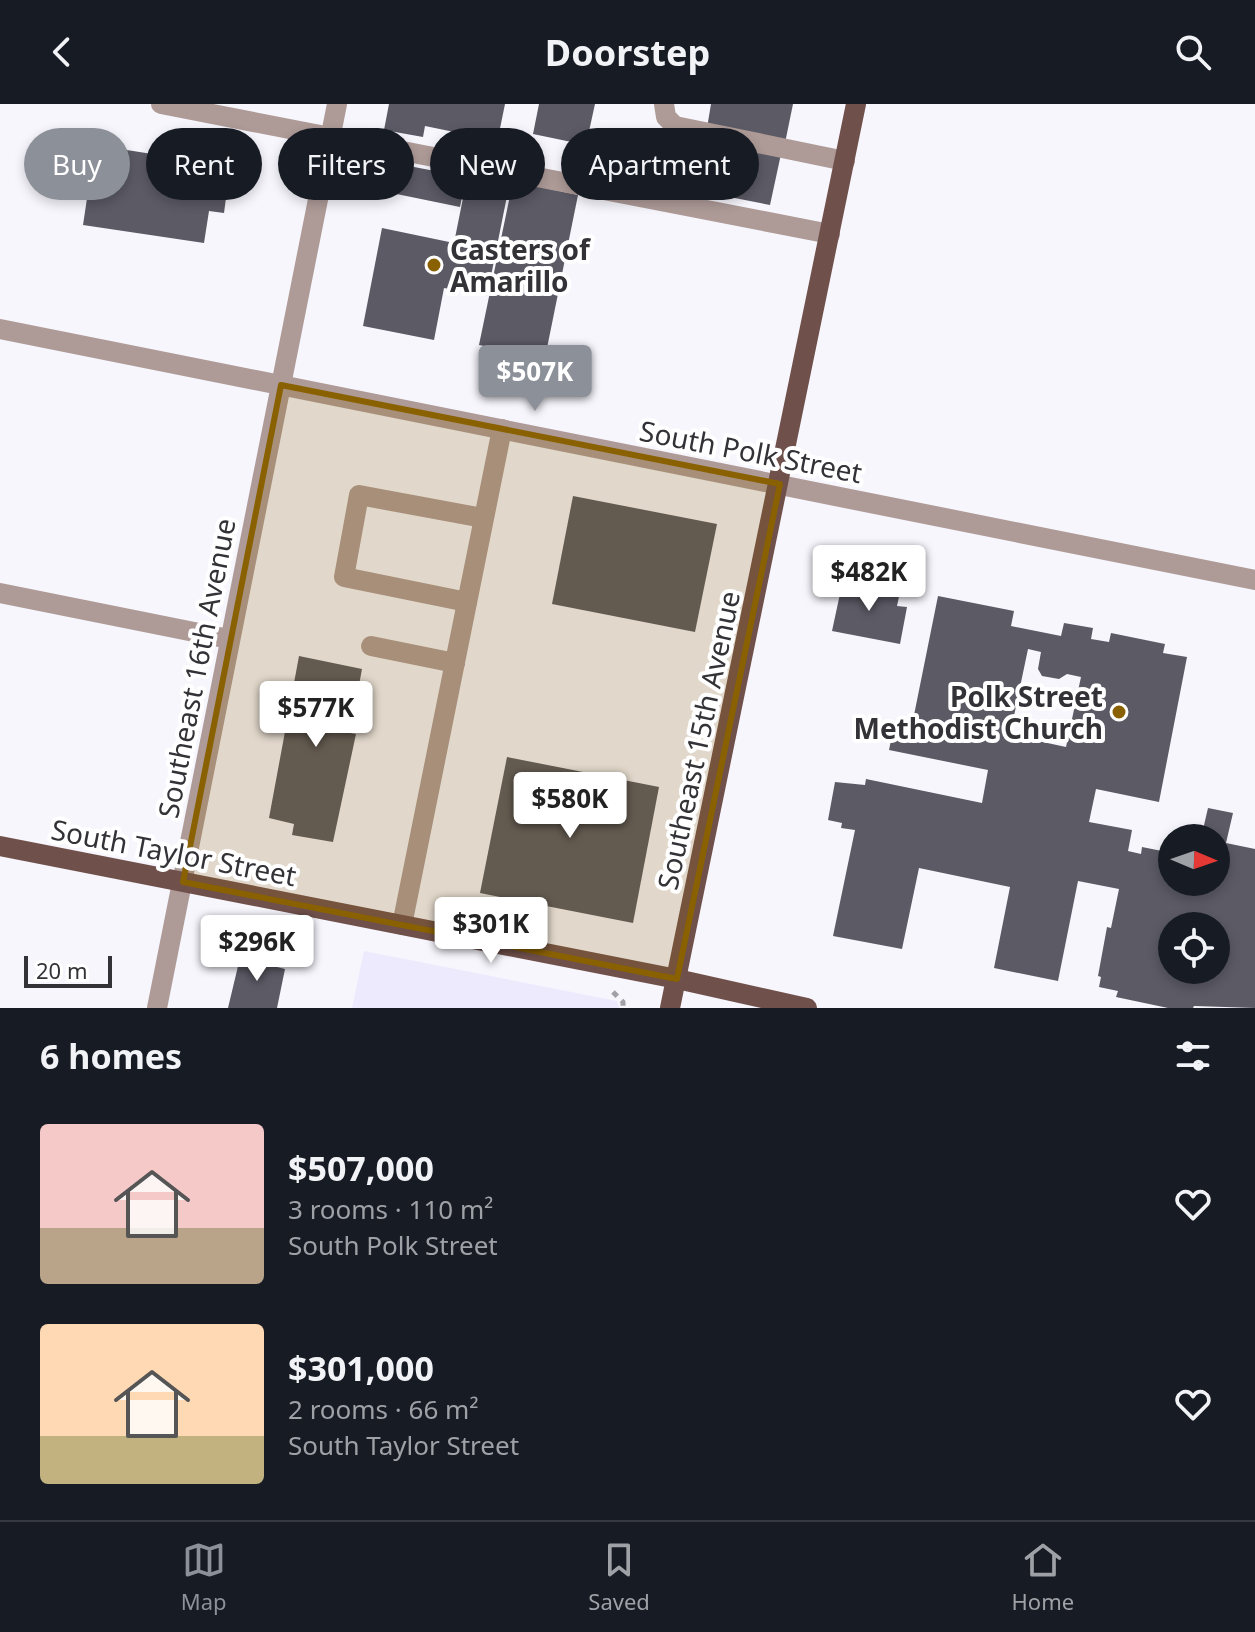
<!DOCTYPE html>
<html lang="en">
<head>
<meta charset="utf-8">
<style>
  :root { --surface:#171b24; --page:#242831; --text:#f1f3f6; --muted:#9ea1a6; --line:#363941; --accent:#8c9099 }
  body { margin:0; font-family:"Noto Sans",sans-serif; background:var(--page); color:var(--text); height:100vh; display:flex; flex-direction:column; font-size:30px; white-space:nowrap }
  * { box-sizing:border-box; margin:0 }
  p { font-size:26px; color:var(--muted) }
  .icon { flex:none; width:44px; height:44px; fill:none; stroke:currentColor; stroke-width:2; stroke-linecap:round; stroke-linejoin:round }
  .map { position:relative; height:904px; overflow:hidden }
  .drawer { display:flex; flex-direction:column; background:var(--surface); flex:1 }
  .drawer>* { flex:none }
  .guide { position:absolute; left:24px; top:24px; width:800px; height:72px; display:flex; gap:16px }
  .needle { width:52px; rotate:92deg }
  .controls { position:absolute; left:1158px; top:720px; display:grid; gap:16px }
  .controls a { display:grid; place-items:center; width:72px; height:72px; border-radius:50%; background:var(--surface); box-shadow:0 4px 12px #0003; font-size:40px }
  .scale { position:absolute; left:24px; bottom:20px; width:88px; box-sizing:border-box; padding-left:8px; border:4px solid #333237; border-top:0; font-size:22px; line-height:28px; white-space:nowrap; color:#333237; -webkit-text-stroke:6px #fff; paint-order:stroke }
  .price { position:absolute; translate:-50% -68px; padding:0 18px; border-radius:8px; background:#fff; color:#222; font-size:26px; line-height:52px; filter:drop-shadow(0 2px 4px #0008) }
  .price::after { content:''; position:absolute; left:50%; top:48px; width:24px; height:18px; margin-left:-12px; background:inherit; clip-path:polygon(0 0,100% 0,50% 100%) }
  .price.on { background:var(--accent); color:#fff }
  ul { padding:0; list-style:none }
  li { display:flex; align-items:center; gap:24px; height:200px; padding:0 40px }
  li span { display:grid; place-items:center; flex:none; width:224px; height:160px; border-radius:8px; color:#555 }
  li>.icon { margin-inline-start:auto }
  span .icon { width:96px; height:96px; fill:#fffc; stroke-width:1 }
  li b { font-size:34px }
  h2 { display:flex; justify-content:space-between; align-items:center; height:96px; padding:0 40px; font-size:34px }
  .chip { padding:0 28px; border-radius:36px; background:var(--surface); box-shadow:0 4px 12px #0003; font-size:28px; line-height:72px }
  .chip.on { background:var(--accent); color:#fff }
  header { display:flex; justify-content:space-between; align-items:center; height:104px; padding:0 40px; background:var(--surface); font-size:36px; font-weight:700 }
  .tab-bar { display:flex; justify-content:space-around; align-items:center; height:112px; border-top:2px solid var(--line); background:var(--surface); font-size:22px; color:var(--muted) }
  .tab-bar a { display:grid; justify-items:center; gap:4px }
  .tab-bar .on { color:var(--accent) }
  .map>svg:first-child { display:block }
  .built { fill:#edeafe }
  .building { fill:#5b5a65; fill-rule:evenodd }
  .lines { fill:none; stroke-linecap:round; stroke-linejoin:round }
  .path { stroke:#a1a0a6; stroke-width:5; stroke-dasharray:6 6; stroke-linecap:butt }
  .minor { stroke:#ae9b98; stroke-width:20 }
  .major { stroke:#70504b; stroke-width:20 }
  .marked { fill:#8a6100; fill-opacity:0.2; stroke:#8a6100; stroke-width:6; stroke-linejoin:round }
  .poi-dot { fill:#8a6100; stroke:#fff; stroke-width:3 }
  .labels { text-anchor:middle; dominant-baseline:central; stroke-width:8; stroke-linejoin:round; paint-order:stroke }
  .poi-label { font-size:28px; font-weight:bold; fill:#333237; stroke:#fff; text-anchor:start }
  .street-label { font-size:28px; fill:#333237; stroke:#fff }
</style>
</head>
<body>
<header><svg class="icon" aria-label="back" viewBox="0 0 24 24"><path d="M15 5l-7 7 7 7"/></svg>Doorstep<svg class="icon" aria-label="search" viewBox="0 0 24 24"><circle cx="10" cy="10" r="6"/><path d="M15 15l6 6"/></svg></header>
<div class="map">
<svg width="1255" height="904" viewBox="0 0 1255 904">
  <rect width="100%" height="100%" fill="#f7f6fd"/>
  <polygon class="built" points="364,847 617,897 619,904 352,904"/>
  <g class="building">
    <polygon points="389,0 505,0 496,44 468,39 469,31 425,22 423,33 384,26"/>
    <polygon points="539,0 595,0 586,41 533,30"/>
    <polygon points="711,0 793,0 785,39 707,24"/>
    <polygon points="678,30 781,50 770,101 668,81"/>
    <polygon points="95,41 203,58 201,75 228,79 224,109 209,107 204,139 83,121"/>
    <polygon points="383,57 466,73 460,103 377,86"/>
    <polygon points="468,69 510,77 487,192 444,184 434,236 363,222 382,124 454,139"/>
    <polygon points="513,77 578,91 545,254 479,241"/>
    <polygon points="573,392 717,420 695,528 552,500"/>
    <polygon points="844,471 863,475 860,487 881,491 882,484 900,488 897,502 907,503 900,540 832,527"/>
    <path d="M938,492L1014,507L1011,522L1061,532L1064,519L1093,524L1091,535L1109,538L1111,529L1165,540L1163,549L1187,553L1159,698L1096,685L1089,718L1132,726L1128,747L1141,750L1142,743L1172,749V778H1216V734H1201L1208,704L1233,709L1226,739L1255,745V904L1194,902L1193,904H1168L1116,893L1118,887L1099,883L1101,873L1098,872L1107,823L1111,824L1119,785L1078,777L1058,877L994,864L1010,783L919,764L902,845L833,832L855,726L841,724L842,719L828,716L835,678L865,681L866,675L982,699L988,666L889,646L895,617L912,621ZM1028,545L1041,548L1038,565L1042,572L1059,575L1067,570L1081,573L1066,643L1010,631ZM1172,822H1216V866H1172Z"/>
    <polygon points="299,552 362,565 352,619 348,618 345,628 356,630 333,738 292,731 294,720 269,714"/>
    <polygon points="507,653 659,683 633,819 480,789"/>
    <polygon points="246,848 279,855 277,863 285,865 277,904 228,904 239,858 244,859"/>
  </g>
  <g class="lines">
    <polyline class="path" points="613,888 623,898 623,904"/>
    <g class="minor">
      <polyline points="161,0 830,130"/>
      <polyline points="664,0 666,13 675,22 845,57"/>
      <polyline points="0,225 1255,476"/>
      <polyline points="0,489 229,535"/>
      <polyline points="467,498 344,473 359,391 483,414"/>
      <polyline points="371,542 455,559"/>
      <polyline points="402,821 502,325"/>
      <polyline points="157,904 337,0"/>
    </g>
    <g class="major">
      <polyline points="0,742 677,875 807,904"/>
      <polyline points="670,904 856,0"/>
    </g>
  </g>
  <path class="marked" d="M281,281L780,380L677,875L183,778Z"/>
  <g class="poi-dot">
    <circle cx="434" cy="161" r="8"/>
    <circle cx="1119" cy="608" r="8"/>
  </g>
  <g class="labels">
    <g class="poi-label">
      <text x="450" y="145">Casters of<tspan x="450" dy="32">Amarillo</tspan></text>
      <text x="1103" y="592" text-anchor="end">Polk Street<tspan x="1103" dy="32">Methodist Church</tspan></text>
    </g>
    <g class="street-label">
      <text transform="translate(751 347) rotate(11)">South Polk Street</text>
      <text transform="translate(196 564) rotate(-79)">Southeast 16th Avenue</text>
      <text transform="translate(698 636) rotate(-78)">Southeast 15th Avenue</text>
      <text transform="translate(174 748) rotate(11)">South Taylor Street</text>
    </g>
  </g>
</svg>
<div class="controls">
<a><svg class="needle" viewBox="-14 -14 28 28"><path d="M0-13l5 13h-10z" fill="#e53935"/><path d="M0 13l5-13h-10z" fill="#9ea1a6"/></svg></a>
<a><svg class="icon" aria-label="locate" viewBox="0 0 24 24"><circle cx="12" cy="12" r="6"/><path d="M12 2v4M12 18v4M2 12h4M18 12h4"/></svg></a>
</div>
<div class="scale">20 m</div>
<b class="price on" style="left:535px;top:309px">$507K</b>
<b class="price" style="left:869px;top:509px">$482K</b>
<b class="price" style="left:316px;top:645px">$577K</b>
<b class="price" style="left:570px;top:736px">$580K</b>
<b class="price" style="left:491px;top:861px">$301K</b>
<b class="price" style="left:257px;top:879px">$296K</b>
<div class="guide">
<a class="chip on">Buy</a>
<a class="chip">Rent</a>
<a class="chip">Filters</a>
<a class="chip">New</a>
<a class="chip">Apartment</a>
</div>
</div>
<section class="drawer">
<h2>6 homes<svg class="icon" aria-label="filters" viewBox="0 0 24 24"><path d="M4 7h16M4 17h16"/><circle cx="9" cy="7" r="2"/><circle cx="15" cy="17" r="2"/></svg></h2>
<ul>
<li><span style="background:linear-gradient(#f6c9c9 65%,#b9a48a 0)"><svg class="icon" aria-label="home" viewBox="0 0 24 24"><path d="M3 11l9-7 9 7M6 9v11h12V9"/></svg></span><div><b>$507,000</b><p>3 rooms · 110 m²</p><p>South Polk Street</p></div><svg class="icon" aria-label="heart" viewBox="0 0 24 24"><path d="M12 20l-8-8c-3-5 5-10 8-4 3-6 11-1 8 4z"/></svg></li>
<li><span style="background:linear-gradient(#ffd9b3 70%,#c2b280 0)"><svg class="icon" aria-label="home" viewBox="0 0 24 24"><path d="M3 11l9-7 9 7M6 9v11h12V9"/></svg></span><div><b>$301,000</b><p>2 rooms · 66 m²</p><p>South Taylor Street</p></div><svg class="icon" aria-label="heart" viewBox="0 0 24 24"><path d="M12 20l-8-8c-3-5 5-10 8-4 3-6 11-1 8 4z"/></svg></li>
</ul>
</section>
<nav class="tab-bar">
<a class="on"><svg class="icon" aria-label="map" viewBox="0 0 24 24"><path d="M3 6l6-2 6 2 6-2v14l-6 2-6-2-6 2zM9 4v14M15 6v14"/></svg>Map</a>
<a><svg class="icon" aria-label="saved" viewBox="0 0 24 24"><path d="M7 4h10v16l-5-4-5 4z"/></svg>Saved</a>
<a><svg class="icon" aria-label="home" viewBox="0 0 24 24"><path d="M3 11l9-7 9 7M6 9v11h12V9"/></svg>Home</a>
</nav>
</body>
</html>
